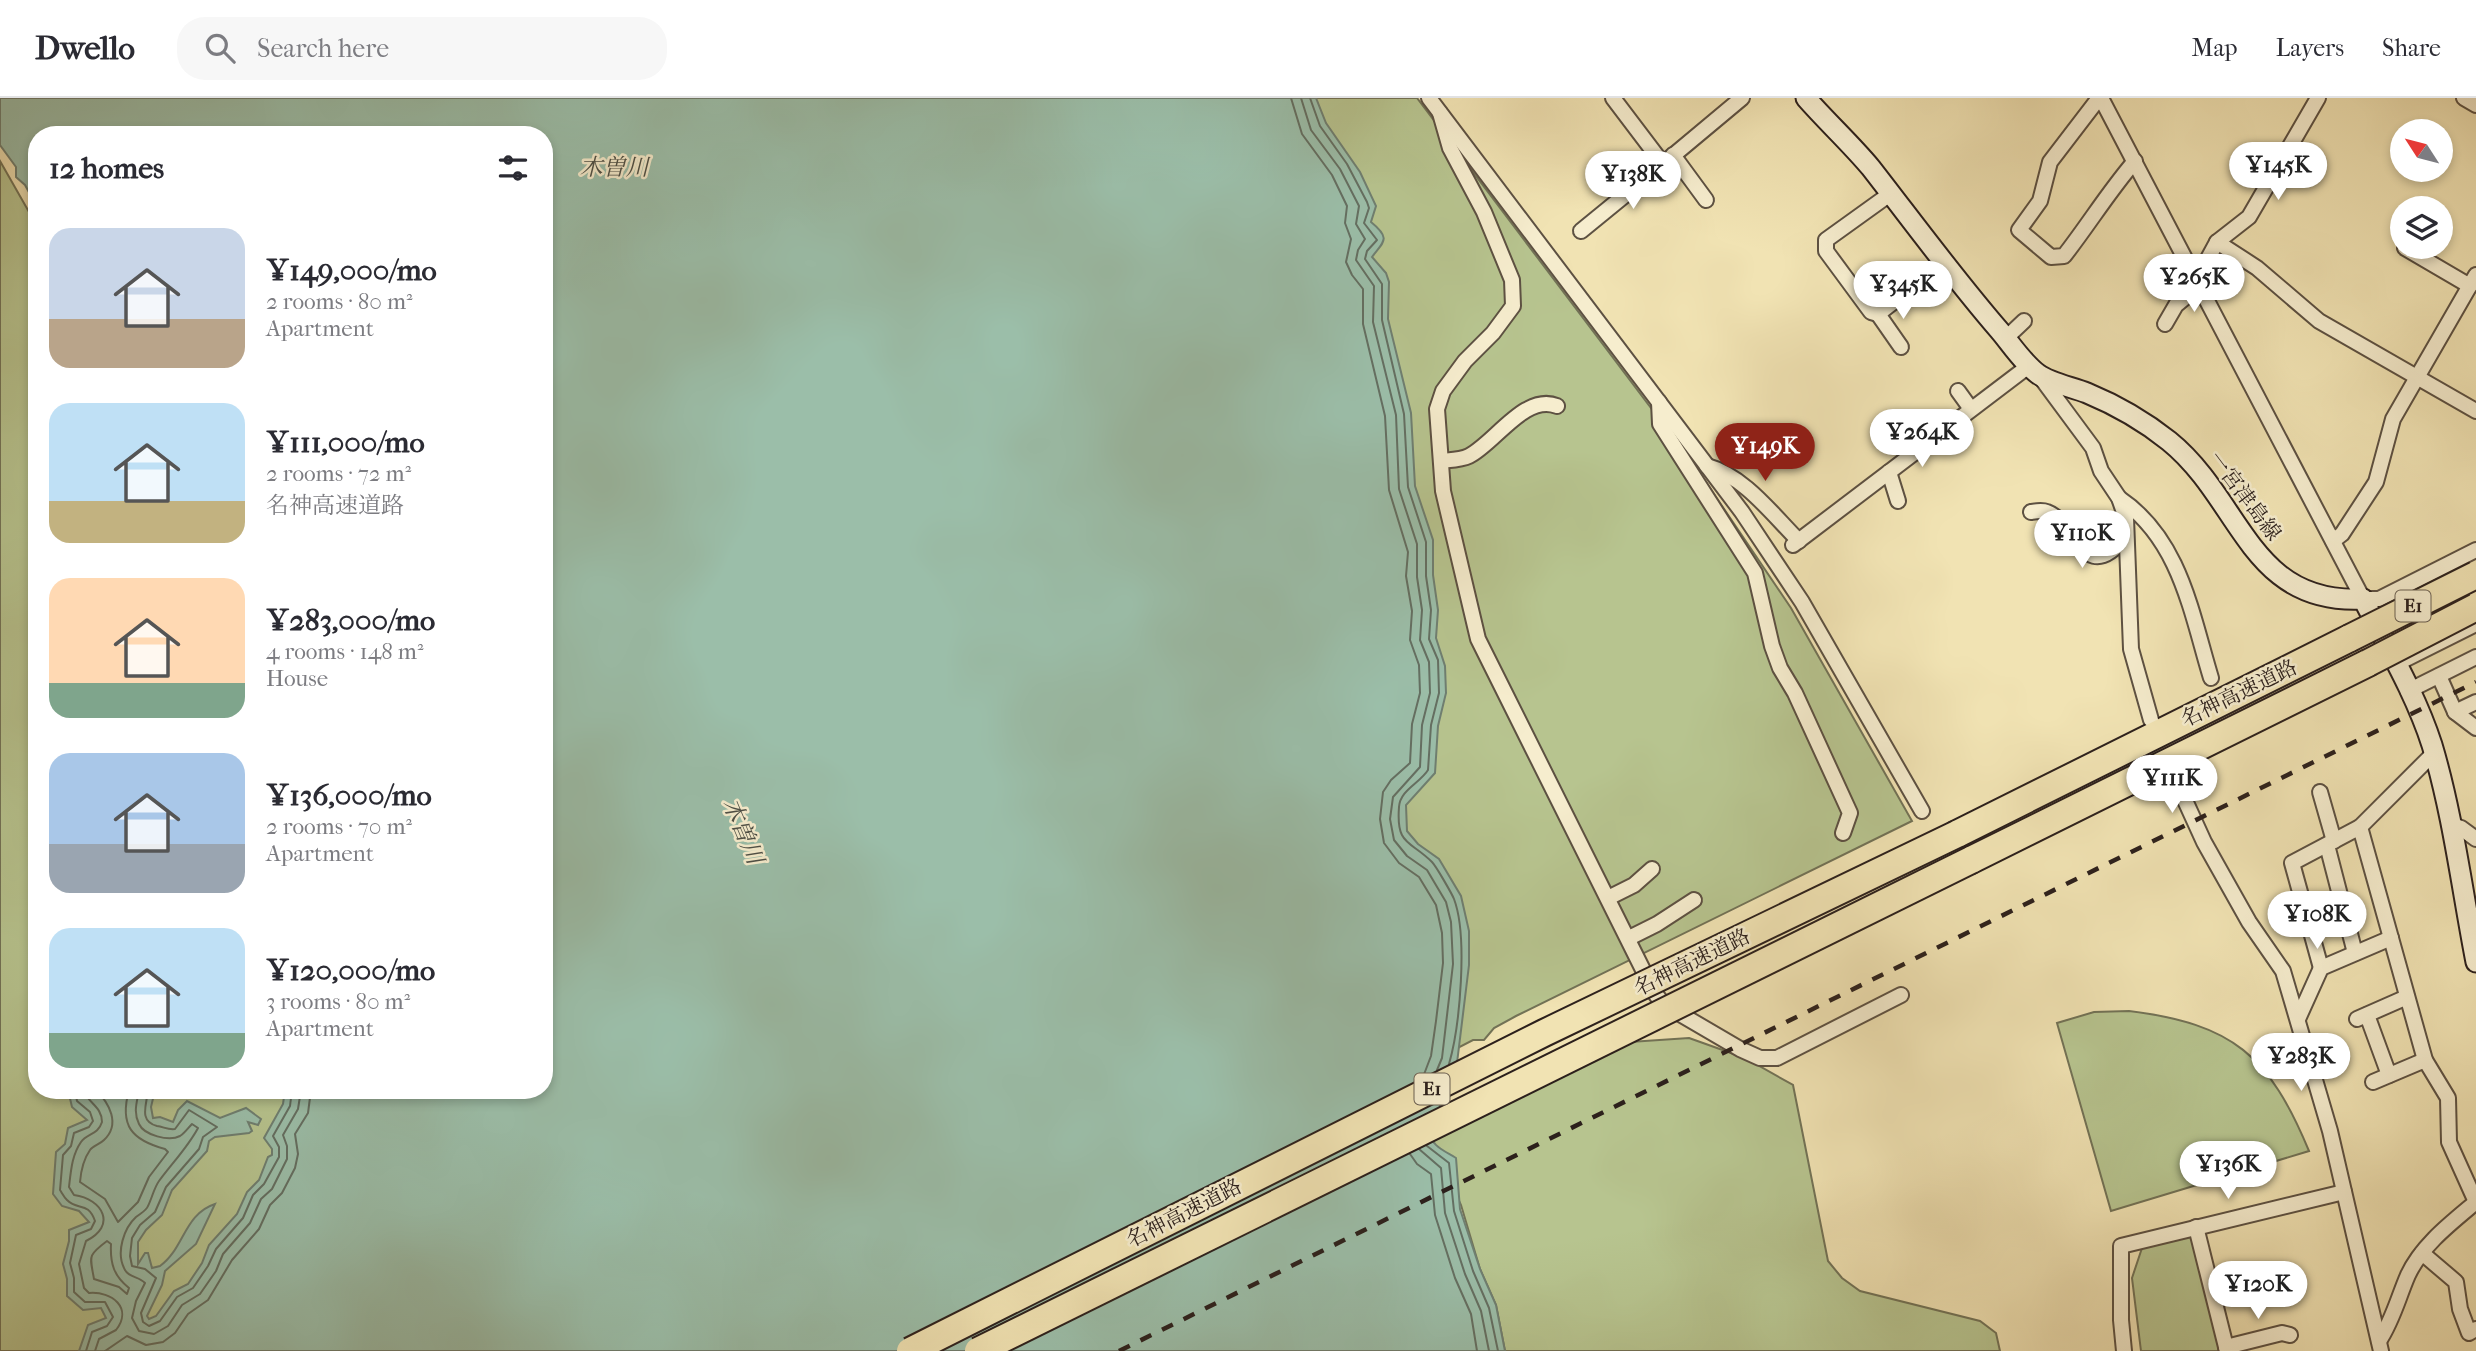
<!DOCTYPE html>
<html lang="en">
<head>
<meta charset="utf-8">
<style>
  :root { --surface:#fff; --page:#f7f7f7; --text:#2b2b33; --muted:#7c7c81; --line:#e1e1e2; --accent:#8f2418 }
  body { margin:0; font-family:"IM FELL French Canon","Noto Serif JP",serif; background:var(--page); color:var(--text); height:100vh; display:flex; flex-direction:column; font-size:26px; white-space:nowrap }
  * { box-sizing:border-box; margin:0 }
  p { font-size:23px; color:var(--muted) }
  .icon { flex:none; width:38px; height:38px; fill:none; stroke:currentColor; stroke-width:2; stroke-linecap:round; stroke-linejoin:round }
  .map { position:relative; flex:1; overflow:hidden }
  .sheet { position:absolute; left:28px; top:28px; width:525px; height:973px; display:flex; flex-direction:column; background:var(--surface); border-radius:28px; box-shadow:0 4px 10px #0003 }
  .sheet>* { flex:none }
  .needle { width:46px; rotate:306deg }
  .fabs { position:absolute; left:2390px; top:21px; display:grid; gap:14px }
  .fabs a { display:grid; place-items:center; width:63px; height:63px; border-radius:50%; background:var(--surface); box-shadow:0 4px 10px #0003; font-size:35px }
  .price { position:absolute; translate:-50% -60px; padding:0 16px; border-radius:24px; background:#fff; color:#222; font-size:23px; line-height:46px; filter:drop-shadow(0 2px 4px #0008) }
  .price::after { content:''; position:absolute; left:50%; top:42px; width:21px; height:16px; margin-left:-10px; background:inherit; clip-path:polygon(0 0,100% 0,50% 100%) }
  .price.on { background:var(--accent); color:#fff }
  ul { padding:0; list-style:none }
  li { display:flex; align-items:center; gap:21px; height:175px; padding:0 21px }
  li span { display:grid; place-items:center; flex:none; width:196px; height:140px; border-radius:21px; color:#555 }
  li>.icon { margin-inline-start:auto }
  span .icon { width:84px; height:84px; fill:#fffc; stroke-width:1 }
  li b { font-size:30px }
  h2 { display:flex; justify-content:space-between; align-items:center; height:84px; padding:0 21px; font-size:30px }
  header { display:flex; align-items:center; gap:42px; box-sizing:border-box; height:98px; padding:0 35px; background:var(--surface); border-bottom:2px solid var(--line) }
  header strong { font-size:33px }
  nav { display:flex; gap:38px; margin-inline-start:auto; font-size:24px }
  .search { width:490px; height:63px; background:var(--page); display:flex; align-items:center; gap:18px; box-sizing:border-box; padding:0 24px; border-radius:28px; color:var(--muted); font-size:26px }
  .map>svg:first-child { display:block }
  .green { fill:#b7c48f; stroke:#727256; stroke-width:2 }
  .water { fill:#9bbea9; stroke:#6f7f71; stroke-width:2 }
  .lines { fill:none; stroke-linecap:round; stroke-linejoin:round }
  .shore { stroke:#646f62; stroke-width:2 }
  .minor-casing { stroke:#5d5142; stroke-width:18 }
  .secondary-casing { stroke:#2c201c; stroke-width:23 }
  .motorway-casing { stroke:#2c201c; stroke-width:30 }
  .minor { stroke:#f6edce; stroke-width:14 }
  .secondary { stroke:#f6edce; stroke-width:19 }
  .motorway { stroke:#f1e3b3; stroke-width:26 }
  .rail { stroke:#2c201c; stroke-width:4.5; stroke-dasharray:12 12; stroke-linecap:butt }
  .motorway-bridge-casing { stroke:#2c201c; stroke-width:30; stroke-linecap:butt }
  .motorway-bridge { stroke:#f1e3b3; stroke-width:26 }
  .labels { text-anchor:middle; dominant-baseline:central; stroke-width:5; stroke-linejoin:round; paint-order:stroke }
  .shield { fill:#f6edce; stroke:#695e51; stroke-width:2 }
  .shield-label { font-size:19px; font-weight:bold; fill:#2c201c }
  .street-label { font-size:21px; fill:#2c201c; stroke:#f6edce }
  .water-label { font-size:23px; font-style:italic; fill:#4d4f46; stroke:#f6edce }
</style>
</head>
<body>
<header>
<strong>Dwello</strong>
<div class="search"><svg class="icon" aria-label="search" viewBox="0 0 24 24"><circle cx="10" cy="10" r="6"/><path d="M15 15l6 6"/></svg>Search here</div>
<nav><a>Map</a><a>Layers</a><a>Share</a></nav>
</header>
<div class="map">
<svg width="2476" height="1253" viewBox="0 0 2476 1253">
  <rect width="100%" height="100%" fill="#f1e3b3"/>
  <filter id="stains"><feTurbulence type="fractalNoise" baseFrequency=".00286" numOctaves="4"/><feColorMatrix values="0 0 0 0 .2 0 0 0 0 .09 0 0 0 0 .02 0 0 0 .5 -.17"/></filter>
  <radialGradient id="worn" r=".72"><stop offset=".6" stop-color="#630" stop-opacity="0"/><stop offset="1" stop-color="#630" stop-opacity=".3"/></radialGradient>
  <g class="green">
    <polygon points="1303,0 1417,0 1697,371 1791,510 1912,723 1516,918 1494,930 1484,942 1473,942 1448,955 1406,759 1390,235 1376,169"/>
    <polygon points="0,63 37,128 37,992 291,992 351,1253 0,1253"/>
    <path d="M2129,913C2233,926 2269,957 2309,1053L2111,1113L2057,925L2094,914Z"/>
    <polygon points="1689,940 1745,960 1793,987 1828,1163 1842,1180 1860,1193 1980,1223 1996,1235 2000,1253 1505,1253 1496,1207 1480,1171 1461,1107 1430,1039 1615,945"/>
    <polygon points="2193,1133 2223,1253 2141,1253 2132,1180 2143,1147"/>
  </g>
  <path class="water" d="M0,0H1316L1326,25L1360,74L1376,108L1371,124C1392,141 1383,144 1372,159L1386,175L1389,184L1388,221L1411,315L1415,388L1433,442V477L1438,512L1436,540L1445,568L1446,595L1438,628L1435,675L1406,707L1407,733L1418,746L1439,761L1461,798L1469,833V867L1457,965L1430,1033C1430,1048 1445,1053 1456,1060L1460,1111L1480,1171L1496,1207L1505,1253H79L88,1227L106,1220L101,1210L83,1212L67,1198V1181L63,1166L69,1143V1132L89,1124L79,1113L62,1108L53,1096L56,1054L65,1046L68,1030L87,1022L72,1009L68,992H155L151,1009L153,1020L160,1019L173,1024L178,1012L187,1003L220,1020L246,1010L261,1021L258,1027L248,1024L252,1033L249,1035L215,1039L209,1043L207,1053L172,1092L162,1117L146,1132L138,1144V1166L145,1155H148L152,1170L160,1168C184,1151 184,1116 215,1106L196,1146L165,1173L162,1187L147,1218L149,1221L156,1218L174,1193L188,1186L202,1165L209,1147L237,1116L247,1094L259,1082L268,1059L272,1057V1051L264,1040L283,1006L285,992H544V37H37V109L25,87L16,79V69L0,47Z"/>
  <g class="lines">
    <g class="shore">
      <polyline points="1291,0 1302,36 1332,77 1347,108 1345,125 1351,141 1346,164 1352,177 1363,191 1363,226 1385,318 1389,392 1408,454 1406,478 1412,513 1410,542 1419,567 1420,595 1412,626 1410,665 1391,682 1383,694 1380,721 1384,745 1399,765 1419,779 1436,807 1442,835 1443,865 1436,923 1431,958 1423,979"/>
      <polyline points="1301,0 1311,32 1340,71 1359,108 1356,126 1365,141 1358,152 1356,162 1374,188 1373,224 1396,317 1399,391 1417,446 1417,479 1422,512 1420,542 1429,564 1430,595 1422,627 1420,669 1393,699 1390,721 1394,742 1407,758 1427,772 1446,804 1451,824 1453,866 1442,960 1437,972"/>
      <path d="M1310,0L1320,28L1347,66L1367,104L1369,110L1364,125L1377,142L1367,153L1365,161L1382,186V222L1404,316L1408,389L1426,444V478L1431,512L1429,541L1438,562L1439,595L1431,627L1428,672C1420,685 1400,692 1399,709C1396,748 1410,742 1432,764C1436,768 1452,796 1454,801C1468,838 1460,928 1449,966"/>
      <path d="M75,992L77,1003L90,1014L93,1023L89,1029L74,1035L71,1048L63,1057L60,1092C62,1095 64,1099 67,1102C78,1113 88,1103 95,1123L91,1131L76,1137L70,1165L74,1180V1194L85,1204H105L113,1219L107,1228L92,1234L86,1253"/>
      <path d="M84,992C87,1005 102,1008 102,1024C98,1037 87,1035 81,1044C72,1057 71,1072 69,1089L74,1097C103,1101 117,1128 86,1143L79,1166L84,1190L89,1195C112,1193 133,1210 116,1232L99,1241L95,1253"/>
      <path d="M96,992C109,1005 121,1026 104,1042C100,1046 93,1048 90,1052C83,1062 81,1072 80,1084L105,1101L118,1124L138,1104L149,1079L168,1054L165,1051C132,1042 119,1028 129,992"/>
      <path d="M139,992C137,1004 133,1014 139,1026C144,1037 169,1044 180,1038C185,1035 188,1030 192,1026L198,1030C188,1049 173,1064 159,1083C154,1090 152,1100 148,1108C146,1113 141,1115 136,1119C124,1130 116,1154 124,1170C128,1180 139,1178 145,1185L136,1203L132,1220L139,1233L154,1236L168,1228L182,1207L200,1196L216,1173L223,1156L250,1125L261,1101L272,1091L287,1061V1048L283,1037L298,1011L301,992"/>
      <path d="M148,992C147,1006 138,1023 157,1028C164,1029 168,1032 175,1031L189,1012L217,1029L203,1039L199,1051L166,1089L155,1114L140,1127L132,1140L130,1158L132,1168L145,1171L156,1180L141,1215L143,1224L149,1228L160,1223L177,1199L193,1190L208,1168L216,1151L243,1120L253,1097L264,1086L279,1059V1049L273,1038L290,1008L292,992"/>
      <polyline points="1427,1048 1449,1065 1454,1113 1473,1173 1489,1210 1498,1253"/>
      <polyline points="1419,1051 1441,1070 1445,1115 1465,1176 1481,1213 1489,1253"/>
      <polyline points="1410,1056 1417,1066 1431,1076 1435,1117 1455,1180 1471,1216 1477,1253"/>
      <path d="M107,1143L111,1146C110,1166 114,1178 129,1190L127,1196L119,1189L94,1181C90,1158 87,1158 107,1143Z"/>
      <polyline points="105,1253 127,1238 146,1247 163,1244 175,1235 188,1216 208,1202 232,1162 259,1131 270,1107 282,1095 295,1070 298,1056 295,1036 308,1015 311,992"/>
    </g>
    <defs>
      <g id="minor">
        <polyline points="1429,0 1742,414 1802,504 1922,713"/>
        <polyline points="1613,0 1663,66 1742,0"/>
        <path d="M2099,0L2050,64L2040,103L2019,132L2051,159L2064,158C2089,126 2109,93 2135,63"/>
        <polyline points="2101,0 2363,501 2379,501 2476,452"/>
        <polyline points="2464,0 2476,7"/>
        <polyline points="1440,15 1450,50 1484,114 1512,182 1513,208 1493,235 1465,263 1443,293 1437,311 1443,393 1478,541 1654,894 1663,906 1740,951 1760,960 1777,960 1901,897"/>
        <polyline points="1673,57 1706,102"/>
        <polyline points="1890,96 1826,142 1826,153 1871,214 1878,216 1944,165"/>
        <polyline points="1581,133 1663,66"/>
        <polyline points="2217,144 2257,170 2319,223 2476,313"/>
        <polyline points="2405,150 2470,188"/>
        <polyline points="2197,181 2217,144 2249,119 2318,0"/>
        <polyline points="1878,216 1901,249"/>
        <polyline points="2165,226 2176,207 2200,187"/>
        <polyline points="2006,240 2024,223"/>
        <polyline points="2039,277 2093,350 2101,373 2119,400 2126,420 2131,551 2151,622"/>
        <polyline points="1958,293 1971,311"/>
        <polyline points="1659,304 1660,326 1755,475 1772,548 1780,570 1795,595 1850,715 1843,735"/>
        <path d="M1441,363C1449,362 1461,362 1469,358C1495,345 1525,295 1557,308"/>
        <path d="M1707,368C1744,378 1772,416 1799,443"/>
        <polyline points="1889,374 1898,403"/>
        <path d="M2119,400C2180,441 2191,514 2211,580"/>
        <path d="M2031,414C2037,413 2042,412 2047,414C2077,425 2084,491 2126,438"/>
        <polyline points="2333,443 2342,436 2376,384 2393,321 2476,177"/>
        <polyline points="1793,447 2030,267"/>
        <polyline points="2396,566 2476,526"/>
        <polyline points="2439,578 2455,614"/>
        <polyline points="2408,593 2476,559"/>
        <polyline points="2476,604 2455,614 2476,630"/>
        <polyline points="2173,676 2204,744 2249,824 2283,873 2330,1033 2381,1253"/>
        <polyline points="2320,694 2334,743"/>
        <polyline points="2449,726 2461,730 2476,741"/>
        <polyline points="2360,729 2434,655"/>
        <polyline points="2327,747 2355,855"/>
        <polyline points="1608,800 1634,787 1652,771"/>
        <polyline points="1629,840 1657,826 1694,802"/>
        <polyline points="2321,870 2292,765 2360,729 2425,962 2448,1000 2449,1044 2476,1104"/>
        <polyline points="2367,917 2389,977"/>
        <polyline points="2298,921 2321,870 2391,840"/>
        <polyline points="2357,921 2407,899"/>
        <polyline points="2373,984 2425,962"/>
        <polyline points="2196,1129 2227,1253"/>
        <polyline points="2422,1155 2456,1184 2460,1211 2469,1235 2476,1231"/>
        <path d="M2379,1243C2393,1222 2398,1200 2408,1177C2422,1147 2451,1125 2476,1104"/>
        <polyline points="2226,1249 2282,1235 2290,1237"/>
        <polyline points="2124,1253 2121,1222 2121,1148 2344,1094"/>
      </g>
      <path id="secondary" d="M1806,0C1827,24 1851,46 1871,70C1913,124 1954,180 1999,232C2011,246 2023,265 2038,276C2050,285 2072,289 2087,295C2116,307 2144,323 2169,343C2242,402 2249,507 2363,501C2387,548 2416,597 2432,647C2453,717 2462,792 2476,864"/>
      <g id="motorway">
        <polyline points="1957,736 2350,540"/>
        <polyline points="1971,762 2368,565"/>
      </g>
    </defs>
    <use href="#minor" class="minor-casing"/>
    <use href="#secondary" class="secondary-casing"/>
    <use href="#motorway" class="motorway-casing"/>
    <use href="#minor" class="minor"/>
    <use href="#secondary" class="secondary"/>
    <use href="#motorway" class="motorway"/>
    <polyline class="rail" points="1119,1253 2476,584"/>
    <defs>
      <g id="motorway-bridge">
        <polyline points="2350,540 2476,477"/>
        <polyline points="2368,565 2476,509"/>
        <polyline points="910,1253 1544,935 1957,736"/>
        <polyline points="978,1253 1971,762"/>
      </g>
    </defs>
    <use href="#motorway-bridge" class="motorway-bridge-casing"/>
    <use href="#motorway-bridge" class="motorway-bridge"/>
  </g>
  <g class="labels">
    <g class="shield">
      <rect x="2395.5" y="492.5" width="35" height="31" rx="5"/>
      <rect x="1414.5" y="975.5" width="35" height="31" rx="5"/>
    </g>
    <g class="shield-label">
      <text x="2413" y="508">E1</text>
      <text x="1432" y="991">E1</text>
    </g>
    <g class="street-label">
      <text transform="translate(2245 398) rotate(53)">一宮津島線</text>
      <text transform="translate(2239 595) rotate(-26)">名神高速道路</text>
      <text transform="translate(1692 864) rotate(-26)">名神高速道路</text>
      <text transform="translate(1184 1115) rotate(-27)">名神高速道路</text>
    </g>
    <g class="water-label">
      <text x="614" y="69">木曽川</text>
      <text transform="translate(743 733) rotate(67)">木曽川</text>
    </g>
  </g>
  <rect width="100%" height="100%" filter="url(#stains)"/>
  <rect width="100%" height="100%" fill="url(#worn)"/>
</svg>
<div class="fabs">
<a><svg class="needle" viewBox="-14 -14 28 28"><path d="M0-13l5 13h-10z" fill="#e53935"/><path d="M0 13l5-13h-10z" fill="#7c7c81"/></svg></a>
<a><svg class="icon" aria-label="layers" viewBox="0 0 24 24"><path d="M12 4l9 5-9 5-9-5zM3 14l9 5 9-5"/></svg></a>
</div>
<b class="price" style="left:2278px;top:104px">¥145K</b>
<b class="price" style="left:1633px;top:113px">¥138K</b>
<b class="price" style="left:2194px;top:216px">¥265K</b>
<b class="price" style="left:1903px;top:223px">¥345K</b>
<b class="price" style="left:1922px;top:371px">¥264K</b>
<b class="price on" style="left:1765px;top:385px">¥149K</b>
<b class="price" style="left:2082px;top:472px">¥110K</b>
<b class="price" style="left:2172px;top:717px">¥111K</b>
<b class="price" style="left:2317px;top:853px">¥108K</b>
<b class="price" style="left:2301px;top:995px">¥283K</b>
<b class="price" style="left:2228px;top:1103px">¥136K</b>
<b class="price" style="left:2258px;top:1223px">¥120K</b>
<section class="sheet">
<h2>12 homes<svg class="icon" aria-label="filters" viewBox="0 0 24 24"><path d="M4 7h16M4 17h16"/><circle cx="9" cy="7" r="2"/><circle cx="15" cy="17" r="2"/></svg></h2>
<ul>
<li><span style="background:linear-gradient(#c9d6e8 65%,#b9a48a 0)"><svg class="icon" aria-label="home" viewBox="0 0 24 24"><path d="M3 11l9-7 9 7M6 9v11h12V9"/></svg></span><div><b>¥149,000/mo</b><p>2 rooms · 80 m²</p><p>Apartment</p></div></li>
<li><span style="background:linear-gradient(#bfe0f5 70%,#c2b280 0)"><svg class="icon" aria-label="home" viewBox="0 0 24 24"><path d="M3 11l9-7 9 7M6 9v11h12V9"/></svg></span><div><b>¥111,000/mo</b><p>2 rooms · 72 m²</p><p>名神高速道路</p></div></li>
<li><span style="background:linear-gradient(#ffd9b3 75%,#7fa58c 0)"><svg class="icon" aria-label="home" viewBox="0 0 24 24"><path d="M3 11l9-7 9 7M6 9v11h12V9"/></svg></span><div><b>¥283,000/mo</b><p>4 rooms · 148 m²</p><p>House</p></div></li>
<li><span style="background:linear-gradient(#a9c7e8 65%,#9aa5b1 0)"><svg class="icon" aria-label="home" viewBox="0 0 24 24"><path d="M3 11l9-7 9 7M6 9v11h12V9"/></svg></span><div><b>¥136,000/mo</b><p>2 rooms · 70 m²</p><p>Apartment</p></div></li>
<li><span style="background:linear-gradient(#bfe0f5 75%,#7fa58c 0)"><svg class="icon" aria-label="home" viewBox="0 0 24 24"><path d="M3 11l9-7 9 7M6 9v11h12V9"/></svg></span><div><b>¥120,000/mo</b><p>3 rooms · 80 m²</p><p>Apartment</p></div></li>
</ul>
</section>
</div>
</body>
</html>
